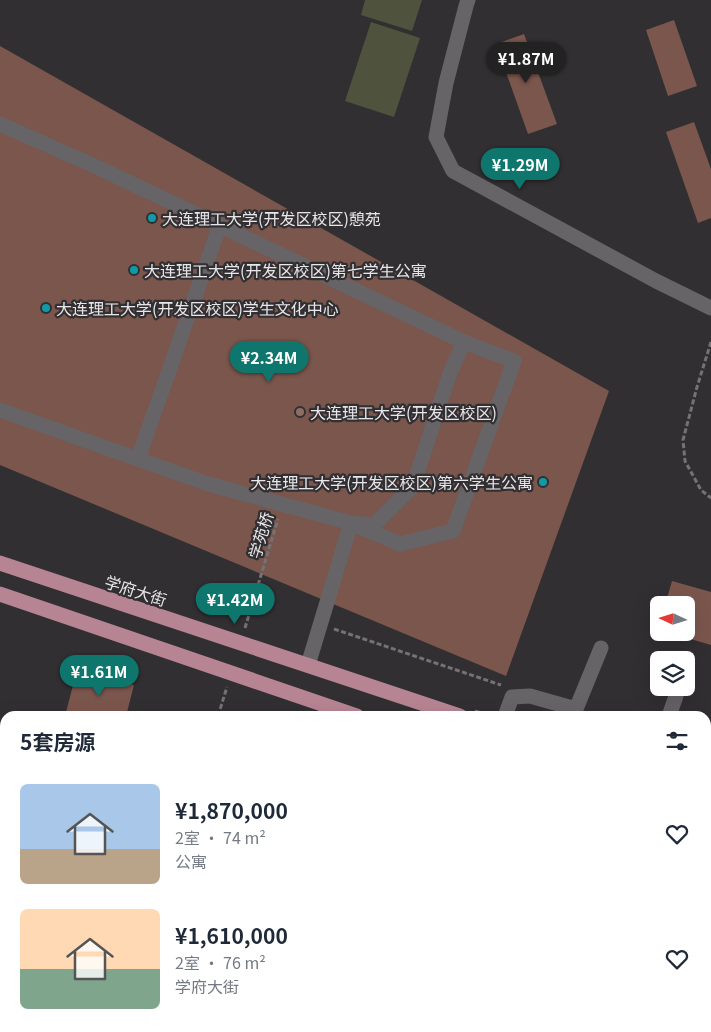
<!DOCTYPE html>
<html lang="zh">
<head>
<meta charset="utf-8">
<style>
  :root { --surface:#fff; --page:#f6f6f7; --text:#1f2937; --muted:#747a83; --accent:#0f766e }
  body { margin:0; font-family:Georgia,"Noto Sans SC",serif; background:var(--page); color:var(--text); height:100vh; display:flex; flex-direction:column; font-size:19px; white-space:nowrap }
  * { box-sizing:border-box; margin:0 }
  p { font-size:16px; color:var(--muted) }
  .icon { flex:none; width:28px; height:28px; fill:none; stroke:currentColor; stroke-width:2; stroke-linecap:round; stroke-linejoin:round }
  .map { position:relative; flex:1; overflow:hidden }
  .sheet { position:absolute; left:0px; top:711px; width:711px; height:321px; display:flex; flex-direction:column; background:var(--surface); border-radius:15px 15px 0 0; box-shadow:0 5px 20px #0002 }
  .sheet>* { flex:none }
  .needle { width:32px; rotate:274deg }
  .controls { position:absolute; left:650px; top:596px; display:grid; gap:10px }
  .controls a { display:grid; place-items:center; width:45px; height:45px; border-radius:8px; background:var(--surface); box-shadow:0 5px 20px #0002; font-size:25px }
  .price { position:absolute; translate:-50% -42px; padding:0 11px; border-radius:18px; background:var(--accent); color:#fff; font-size:16px; line-height:32px; filter:drop-shadow(0 1px 2px #0008) }
  .price::after { content:''; position:absolute; left:50%; top:30px; width:15px; height:11px; margin-left:-8px; background:inherit; clip-path:polygon(0 0,100% 0,50% 100%) }
  .price.current { background:#222; color:#fff }
  ul { padding:0; list-style:none }
  li { display:flex; align-items:center; gap:15px; height:125px; padding:0 20px }
  li span { display:grid; place-items:center; flex:none; width:140px; height:100px; border-radius:8px; color:#555 }
  li>.icon { margin-inline-start:auto }
  span .icon { width:60px; height:60px; fill:#fffc; stroke-width:1 }
  li b { font-size:21px }
  h2 { display:flex; justify-content:space-between; align-items:center; height:60px; padding:0 20px; font-size:21px }
  .map>svg:first-child { display:block }
  .green { fill:#4f523c }
  .building { fill:#7b564d }
  .lines { fill:none; stroke-linecap:round; stroke-linejoin:round }
  .path { stroke:#747274; stroke-width:3; stroke-dasharray:5 2.5; stroke-linecap:butt }
  .minor { stroke:#676467; stroke-width:15 }
  .major { stroke:#b78493; stroke-width:15 }
  .culture-dot { fill:#0f9aa8; stroke:#312f31; stroke-width:2 }
  .education-dot { fill:#8d6e63; stroke:#312f31; stroke-width:2 }
  .labels { text-anchor:middle; dominant-baseline:central; stroke-width:4.5; stroke-linejoin:round; paint-order:stroke }
  .poi-label { font-size:16px; fill:#e8e6e8; stroke:#312f31; text-anchor:start }
  .street-label { font-size:16px; fill:#e8e6e8; stroke:#312f31 }
</style>
</head>
<body>
<div class="map">
<svg width="711" height="1032" viewBox="0 0 711 1032">
  <rect width="100%" height="100%" fill="#312f31"/>
  <g class="green">
    <polygon points="365,0 422,0 412,31 361,15"/>
    <polygon points="371,22 420,38 394,117 345,101"/>
    <polygon points="131,1028 501,1028 500,1032 129,1032"/>
  </g>
  <g class="building">
    <polygon points="674,20 697,86 668,96 646,30"/>
    <polygon points="524,34 557,124 528,134 496,44"/>
    <polygon points="0,46 609,391 506,676 0,465"/>
    <polygon points="694,122 711,169 711,218 698,223 666,132"/>
    <polygon points="672,581 711,592 711,645 670,633 686,632 686,605 665,605"/>
    <polygon points="77,670 134,685 126,716 65,716"/>
    <polygon points="706,1012 711,1012 711,1032 621,1032 635,1028 706,1028"/>
  </g>
  <g class="lines">
    <g class="path">
      <polyline points="711,342 697,387 683,440 685,461 701,490 711,498"/>
      <polyline points="245,628 278,519"/>
      <polyline points="334,629 501,685"/>
      <polyline points="475,711 491,716"/>
      <polyline points="218,716 227,687"/>
      <polyline points="706,753 711,755"/>
      <polyline points="0,826 5,824"/>
      <polyline points="123,1032 124,1028"/>
      <polyline points="261,1032 262,1028"/>
    </g>
    <g class="minor">
      <polyline points="468,0 466,6 446,83 436,137 453,171 656,281 711,308"/>
      <polyline points="0,124 99,168 464,342 450,373 413,486 374,525 351,523 208,484 0,410"/>
      <polyline points="138,459 220,225"/>
      <polyline points="308,665 351,523 400,544 453,531 514,361 464,342"/>
      <polyline points="505,716 512,697 530,696 576,709 601,648"/>
      <polyline points="669,716 676,696"/>
      <polyline points="0,946 5,962"/>
      <polyline points="706,999 711,1000"/>
      <polyline points="8,1032 9,1028"/>
      <polyline points="518,1032 519,1028"/>
    </g>
    <g class="major">
      <polyline points="0,563 460,716"/>
      <polyline points="0,594 357,716"/>
      <polyline points="706,799 711,801"/>
      <polyline points="706,835 711,836"/>
    </g>
  </g>
  <g class="culture-dot">
    <circle cx="152" cy="218" r="5"/>
    <circle cx="134" cy="270" r="5"/>
    <circle cx="46" cy="308" r="5"/>
    <circle cx="543" cy="482" r="5"/>
  </g>
  <circle class="education-dot" cx="300" cy="412" r="5"/>
  <g class="labels">
    <g class="poi-label">
      <text x="162" y="218">大连理工大学(开发区校区)憩苑</text>
      <text x="144" y="270">大连理工大学(开发区校区)第七学生公寓</text>
      <text x="56" y="308">大连理工大学(开发区校区)学生文化中心</text>
      <text x="310" y="412">大连理工大学(开发区校区)</text>
      <text x="533" y="482" text-anchor="end">大连理工大学(开发区校区)第六学生公寓</text>
    </g>
    <g class="street-label">
      <text transform="translate(260 535) rotate(-73)">学苑桥</text>
      <text transform="translate(136 590) rotate(18)">学府大街</text>
    </g>
  </g>
</svg>
<div class="controls">
<a><svg class="needle" viewBox="-14 -14 28 28"><path d="M0-13l5 13h-10z" fill="#e53935"/><path d="M0 13l5-13h-10z" fill="#747a83"/></svg></a>
<a><svg class="icon" aria-label="layers" viewBox="0 0 24 24"><path d="M12 4l9 5-9 5-9-5zM3 14l9 5 9-5"/></svg></a>
</div>
<b class="price current" style="left:526px;top:84px">¥1.87M</b>
<b class="price" style="left:520px;top:190px">¥1.29M</b>
<b class="price" style="left:269px;top:383px">¥2.34M</b>
<b class="price" style="left:235px;top:625px">¥1.42M</b>
<b class="price" style="left:99px;top:697px">¥1.61M</b>
<section class="sheet">
<h2>5套房源<svg class="icon" aria-label="filters" viewBox="0 0 24 24"><path d="M4 7h16M4 17h16"/><circle cx="9" cy="7" r="2"/><circle cx="15" cy="17" r="2"/></svg></h2>
<ul>
<li><span style="background:linear-gradient(#a9c7e8 65%,#b9a48a 0)"><svg class="icon" aria-label="home" viewBox="0 0 24 24"><path d="M3 11l9-7 9 7M6 9v11h12V9"/></svg></span><div><b>¥1,870,000</b><p>2室 · 74 m²</p><p>公寓</p></div><svg class="icon" aria-label="heart" viewBox="0 0 24 24"><path d="M12 20l-8-8c-3-5 5-10 8-4 3-6 11-1 8 4z"/></svg></li>
<li><span style="background:linear-gradient(#ffd9b3 60%,#7fa58c 0)"><svg class="icon" aria-label="home" viewBox="0 0 24 24"><path d="M3 11l9-7 9 7M6 9v11h12V9"/></svg></span><div><b>¥1,610,000</b><p>2室 · 76 m²</p><p>学府大街</p></div><svg class="icon" aria-label="heart" viewBox="0 0 24 24"><path d="M12 20l-8-8c-3-5 5-10 8-4 3-6 11-1 8 4z"/></svg></li>
</ul>
</section>
</div>
</body>
</html>
